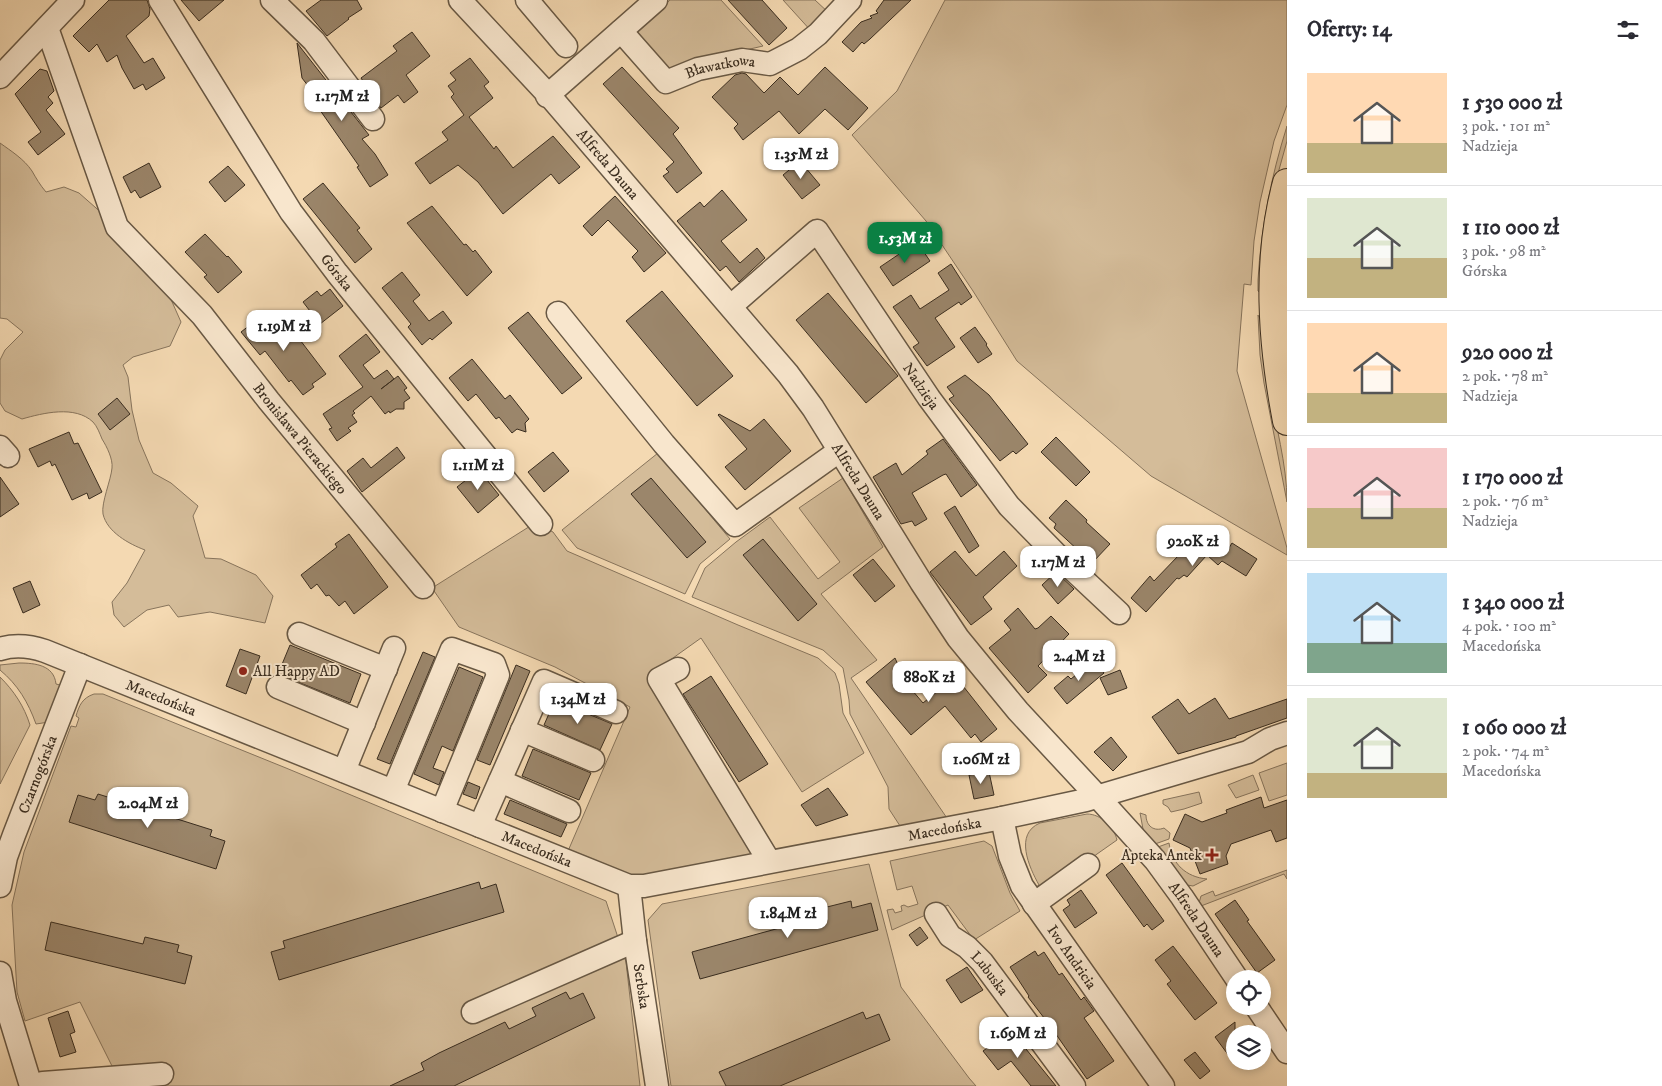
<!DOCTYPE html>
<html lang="pl">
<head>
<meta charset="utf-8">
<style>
  :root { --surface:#fff; --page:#f2f2f3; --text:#2b2b33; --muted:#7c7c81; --line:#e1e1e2; --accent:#0b8043 }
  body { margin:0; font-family:"IM FELL DW Pica",serif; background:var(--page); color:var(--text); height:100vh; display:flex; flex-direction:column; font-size:19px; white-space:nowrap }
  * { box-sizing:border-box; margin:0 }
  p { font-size:16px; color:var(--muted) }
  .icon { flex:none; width:28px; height:28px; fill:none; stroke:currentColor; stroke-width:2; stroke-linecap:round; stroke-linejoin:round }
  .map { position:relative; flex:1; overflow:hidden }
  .sheet { display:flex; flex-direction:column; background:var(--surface); width:375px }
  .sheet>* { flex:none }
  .controls { position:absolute; left:1226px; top:970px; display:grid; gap:10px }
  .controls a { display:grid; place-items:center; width:45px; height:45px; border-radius:50%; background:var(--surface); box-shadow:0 2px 8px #0003; font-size:25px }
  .price { position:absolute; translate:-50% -42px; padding:0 11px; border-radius:10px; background:#fff; color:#222; font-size:16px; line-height:32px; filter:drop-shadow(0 1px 2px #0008) }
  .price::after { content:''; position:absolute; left:50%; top:30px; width:15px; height:11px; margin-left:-8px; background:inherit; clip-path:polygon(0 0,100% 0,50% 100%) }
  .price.active { background:var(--accent); color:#fff }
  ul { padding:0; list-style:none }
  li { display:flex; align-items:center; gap:15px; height:125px; padding:0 20px }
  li+li { border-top:1px solid var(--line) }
  li span { display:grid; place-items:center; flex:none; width:140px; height:100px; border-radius:0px; color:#555 }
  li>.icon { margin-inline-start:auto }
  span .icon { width:60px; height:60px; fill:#fffc; stroke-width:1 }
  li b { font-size:21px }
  h2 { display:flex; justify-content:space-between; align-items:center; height:60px; padding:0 20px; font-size:21px }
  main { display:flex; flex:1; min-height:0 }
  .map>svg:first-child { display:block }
  .green { fill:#d4bc99; stroke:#87745c }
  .building { fill:#9b866b; stroke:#3a2d1f }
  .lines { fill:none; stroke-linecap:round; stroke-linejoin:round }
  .minor-casing { stroke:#685844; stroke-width:25 }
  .major-casing { stroke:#3a2d1f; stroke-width:30 }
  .minor { stroke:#f8e6cd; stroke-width:22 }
  .major { stroke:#f4d9b2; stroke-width:28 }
  .poi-dot { fill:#8f2418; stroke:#f8e6cd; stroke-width:2 }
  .labels { text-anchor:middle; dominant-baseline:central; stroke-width:4; stroke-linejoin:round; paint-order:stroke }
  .street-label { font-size:15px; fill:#3a2d1f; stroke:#f8e6cd }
  .poi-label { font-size:15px; fill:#3a2d1f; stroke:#f8e6cd; text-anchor:start }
</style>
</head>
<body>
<main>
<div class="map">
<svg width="1287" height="1086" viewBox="0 0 1287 1086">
  <rect width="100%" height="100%" fill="#f4d9b2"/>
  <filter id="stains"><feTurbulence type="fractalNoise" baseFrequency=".004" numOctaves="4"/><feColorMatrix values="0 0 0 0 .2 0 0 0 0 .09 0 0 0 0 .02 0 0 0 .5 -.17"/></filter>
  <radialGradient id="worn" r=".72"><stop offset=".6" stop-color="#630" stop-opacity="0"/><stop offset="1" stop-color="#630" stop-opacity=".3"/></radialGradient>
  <g class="green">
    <polygon points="670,0 721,0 763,46 724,55 668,75 632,34"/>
    <polygon points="783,0 815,0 830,14 812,32"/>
    <polygon points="945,0 1287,0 1287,105 1274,141 1260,202 1254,241 1251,285 1244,284 1237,371 1287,548 1287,555 1151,476 1017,361 973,291 926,221 852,135 897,91"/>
    <path d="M1287,126V141L1277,177L1263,294L1258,291V280C1261,227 1271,177 1287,126Z"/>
    <path d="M0,143C11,151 24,159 32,171C36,178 40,185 46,192L64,187L79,193L104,215L169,295L181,322L170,346L133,357L123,365L128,377L132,410L139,440L153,473L171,483L198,506L193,516L205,558L221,559L256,575L273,596L265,623L210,612L178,617L169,605L147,610L124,627L114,615L112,602L127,583L145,550C129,544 107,532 103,514C101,503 111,480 112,468C113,459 107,447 102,439C100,434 97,426 93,422C75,405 43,413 22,419L5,411L0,403V360L5,350L23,332L7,319L0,318Z"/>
    <path d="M1258,315C1269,333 1267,366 1270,387C1275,426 1287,463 1287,502L1264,383L1260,355Z"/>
    <polygon points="658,453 730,539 700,564 685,594 577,548 562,530"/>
    <polygon points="843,478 883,547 821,594 877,660 851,678 949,821 902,829 889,809 888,787 850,714 849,700 843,668 823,650 692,597 705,568 736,542 770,517 818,579 840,562 799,508"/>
    <polygon points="535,523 553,532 567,551 738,625 818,658 835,673 839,684 843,713 864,753 802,792 701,638 652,673 754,855 656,875 635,876 568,851 630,707 555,667 459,627 432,588"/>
    <path d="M19,663C35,663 54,665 56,684L60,685L49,722L36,724C28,702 18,685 0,670V665Z"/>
    <path d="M0,677C14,691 24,706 30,725L0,784Z"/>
    <path d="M94,694H103L286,768L606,901L626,962L640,1086H65L113,1068L80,1002L25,1021L17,992L12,905L24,852L71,726L76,727L79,718L76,716C79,706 82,698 94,694Z"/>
    <polygon points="1287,763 1287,795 1269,801 1259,773"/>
    <polygon points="1253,775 1259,790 1236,798 1228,785"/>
    <polygon points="1199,792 1202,803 1184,809 1171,812 1168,807 1163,804 1163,800"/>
    <path d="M1140,813L1146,815C1146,826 1154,832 1164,828L1170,833L1169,839L1155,844L1143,829Z"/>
    <path d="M1087,814C1101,814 1114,827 1117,840L1040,894L1036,887L1039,885C1029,867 1014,834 1040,823Z"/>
    <polygon points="984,841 992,846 1010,893 1020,911 974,940 948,905 892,930 887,910 893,909 895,913 902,911 901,906 904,905 908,907 918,904 912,886 897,890 890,861"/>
    <path d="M1169,843C1172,864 1186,877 1207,879L1193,886L1187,885L1158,847Z"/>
    <polygon points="869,864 901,987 969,1078 976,1086 671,1086 648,920 662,904"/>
    <polygon points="1287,870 1287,879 1284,874 1201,906 1199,903 1201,896 1213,891 1215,896"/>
  </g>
  <g class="building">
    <polygon points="109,0 147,0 150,9 149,16 126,36 144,63 153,58 165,78 146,90 143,84 134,89 122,68 117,55 107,62 97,44 89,52 73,36"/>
    <polygon points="181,0 224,0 199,21"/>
    <polygon points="321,0 357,0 362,9 348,18 349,19 327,36 306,11"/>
    <polygon points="728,0 762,0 787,28 769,45"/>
    <polygon points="884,0 911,0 870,39 864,44 862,42 853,52 842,42 861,22 872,18 870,16 878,13 876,11"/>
    <polygon points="412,32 430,56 406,75 418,92 404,103 398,95 381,108 364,85 365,84 361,78 397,51 393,46"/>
    <polygon points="297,43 369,135 362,139 375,154 388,175 370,187 357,167 359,166 315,103 319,100 302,78"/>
    <polygon points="470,58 489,82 484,86 493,98 469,117 494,149 496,146 513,168 553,136 580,167 559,184 551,174 503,214 478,182 458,165 430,184 415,163 448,140 442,132 464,115 451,97 454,94 448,86 456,80 450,73"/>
    <polygon points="622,67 679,128 673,134 702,173 677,193 663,176 669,172 666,169 674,162 603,84"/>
    <polygon points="825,67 868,108 848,130 825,109 799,134 779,111 743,140 734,128 738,124 712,97 735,75 742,73 746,74 764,93 780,77 798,95"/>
    <polygon points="40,69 47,71 54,91 48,97 53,103 46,110 65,134 38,155 28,142 41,132 15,94"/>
    <polygon points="800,161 820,185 802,199 783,175"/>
    <polygon points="149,163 161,187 140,198 135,190 131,193 123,177"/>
    <polygon points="228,166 245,185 225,202 209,182"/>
    <polygon points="323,183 360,228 357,230 372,249 355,263 303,199"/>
    <polygon points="722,190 747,220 721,241 740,263 757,248 765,258 739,282 726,266 720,271 677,221 700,202 704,207"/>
    <polygon points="615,196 666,253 644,272 632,257 638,251 608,220 592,236 583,226"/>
    <polygon points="432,206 464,245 466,244 473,252 475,250 492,272 467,296 407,223"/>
    <polygon points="205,234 227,257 228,256 242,272 218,293 204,277 207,275 185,252"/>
    <polygon points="917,242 930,261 893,286 880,267"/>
    <polygon points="951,264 972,297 961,305 959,302 935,318 955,347 927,366 913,347 919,343 893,307 911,295 920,309 949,290 938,273"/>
    <polygon points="402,272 420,295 413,301 429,321 443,311 452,323 432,340 430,338 422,345 408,327 411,324 382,288"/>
    <polygon points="330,289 343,306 320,324 303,302 317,291 321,296"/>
    <polygon points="662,291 733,376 697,406 626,321"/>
    <polygon points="828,293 898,376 866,403 796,320"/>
    <polygon points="268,311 292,340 297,336 326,374 312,384 314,387 303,395 291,380 289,382 265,351 260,355 241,332"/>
    <polygon points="528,312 582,378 562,394 508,328"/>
    <polygon points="975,327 987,344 986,345 992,354 978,363 960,338"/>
    <polygon points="366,334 380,352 363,365 374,379 387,370 394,379 381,389 398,376 407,388 404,390 410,398 404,402 404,409 396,409 390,413 389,411 385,414 371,396 353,411 355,413 352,415 357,422 348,428 351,431 337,441 329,429 332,428 323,414 363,387 339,356"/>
    <polygon points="472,359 505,399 510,395 529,419 525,423 526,432 517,429 512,433 499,417 496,419 476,394 468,401 449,378"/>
    <polygon points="965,375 989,395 1028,444 1016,454 1013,451 1000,461 949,399 954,396 947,387"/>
    <polygon points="117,398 130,414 110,430 98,414"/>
    <polygon points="719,414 750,431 764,419 791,451 745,490 725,467 747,449 718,415"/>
    <polygon points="69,432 74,444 78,443 102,492 89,499 87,493 72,500 55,464 52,466 50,461 38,467 29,449"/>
    <polygon points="1056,437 1090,472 1076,486 1041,452"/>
    <polygon points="943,439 977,485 961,497 946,474 943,475 912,493 927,519 915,526 912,521 901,524 873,477 896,463 902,475 928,454 926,451"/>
    <polygon points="397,447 405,458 362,492 347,471 363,458 371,468"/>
    <polygon points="553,452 569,471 544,492 528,472"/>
    <polygon points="479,470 499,495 478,513 457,487"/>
    <polygon points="0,477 19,504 0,517"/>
    <polygon points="651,478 706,542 687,558 631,494"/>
    <polygon points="1066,500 1087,520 1086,522 1110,544 1092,563 1054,528 1056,524 1049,518"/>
    <polygon points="955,506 979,546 969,553 944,513"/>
    <polygon points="1204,529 1227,551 1232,543 1257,559 1246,576 1222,561 1218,565 1207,555 1187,577 1184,575 1179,579 1177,578 1146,612 1131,598 1150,576 1154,581"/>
    <polygon points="349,534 388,587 354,614 345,601 339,606 329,595 326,596 317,584 311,589 301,575 337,547 335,544"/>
    <polygon points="763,539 817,604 798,621 743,555"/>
    <polygon points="955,551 976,576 1004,551 1017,566 983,597 992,609 971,625 930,572"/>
    <polygon points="873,559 895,586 875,602 853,575"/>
    <polygon points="1056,572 1074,589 1058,604 1042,585"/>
    <polygon points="30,581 40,605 23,613 13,588"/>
    <polygon points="1018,608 1035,629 1038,628 1051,616 1069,634 1038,666 1047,675 1028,693 989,648 1011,630 1004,621"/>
    <polygon points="290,645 361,674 350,703 278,674"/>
    <polygon points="240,649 260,656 246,694 226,686"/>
    <polygon points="423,652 435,657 390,764 377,759"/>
    <polygon points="895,658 906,683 923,703 944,686 940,681 952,672 997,729 981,742 975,734 971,738 945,706 911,735 866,682"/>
    <polygon points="1094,660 1104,673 1067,704 1054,688 1068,676 1071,679"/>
    <polygon points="516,665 530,671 490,765 477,760"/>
    <polygon points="459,667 483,677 453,751 442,746 433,768 444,772 439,785 414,774"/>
    <polygon points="1120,670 1127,688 1108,695 1100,678"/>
    <polygon points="711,676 768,764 739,782 683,694"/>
    <polygon points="1215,698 1229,719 1287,699 1287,718 1236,736 1236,737 1178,754 1152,717 1178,699 1189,714"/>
    <polygon points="555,700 612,724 600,750 544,725"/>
    <polygon points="1111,737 1127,757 1113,771 1094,752"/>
    <polygon points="533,749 591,773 579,800 522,776"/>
    <polygon points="989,772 994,795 974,799 969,775"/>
    <polygon points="468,782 480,787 476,799 463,794"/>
    <polygon points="828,788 848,815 816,826 801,805"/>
    <polygon points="98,794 212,830 210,836 225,841 216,869 69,822 78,795 95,800"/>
    <polygon points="1261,797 1264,808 1287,800 1287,838 1276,842 1271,830 1231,844 1226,856 1228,864 1200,874 1190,848 1173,840 1185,814 1202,822 1227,813 1226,810"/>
    <polygon points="510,800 567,824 561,837 504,814"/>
    <polygon points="1122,863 1164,921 1152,930 1147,924 1144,927 1106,875"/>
    <polygon points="479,882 481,889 496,884 504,912 279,980 271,952 285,948 283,941"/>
    <polygon points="1081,890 1097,913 1075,928 1063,910 1070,905 1067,900"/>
    <polygon points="1235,900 1249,920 1247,921 1275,960 1257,973 1215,914"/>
    <polygon points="851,901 852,908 871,903 878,930 700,979 692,952 816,918 815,910"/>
    <polygon points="51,922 143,944 145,937 179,945 177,952 192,956 185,984 45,950"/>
    <polygon points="920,927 928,938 917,946 909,935"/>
    <polygon points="1173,946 1217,1003 1195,1020 1167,984 1171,981 1155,960"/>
    <polygon points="1035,951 1038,956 1044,952 1059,975 1062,973 1081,1000 1084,997 1094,1011 1084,1018 1114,1061 1087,1079 1051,1027 1028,997 1029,996 1010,967"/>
    <polygon points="967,967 983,990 961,1003 946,980"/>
    <polygon points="566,992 570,999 583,993 595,1018 454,1086 390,1086 424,1070 421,1063 439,1053 505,1022 509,1029 536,1016 532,1008"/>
    <polygon points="68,1011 75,1032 70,1034 76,1052 60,1057 48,1018"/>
    <polygon points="863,1012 866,1019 879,1014 890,1040 780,1086 726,1086 719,1072"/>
    <polygon points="1235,1022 1235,1064 1215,1037"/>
    <polygon points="1015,1028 1029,1047 1026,1049 1056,1086 1031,1086 1011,1061 998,1070 983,1051"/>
    <polygon points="1195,1052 1210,1071 1200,1079 1184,1060"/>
  </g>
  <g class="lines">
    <defs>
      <g id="minor">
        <path id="s1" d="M160,0L291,212L337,273L541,524"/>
        <polyline points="272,0 314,41 373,119"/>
        <path id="s2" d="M460,0L554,101L788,374L813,408L921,582L958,638L1018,711L1098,797L1155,860L1182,897L1237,979"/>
        <polyline points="527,0 566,46"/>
        <path id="s3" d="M47,28L117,227L202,315L269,401L423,587"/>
        <path id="s4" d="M621,31L666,82L698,69L742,60L770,64L799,49L818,34L850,0"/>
        <polyline points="0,77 73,0"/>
        <polyline points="547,96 656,0"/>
        <path id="s5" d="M731,306L817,231L929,398L1009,506L1055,553L1119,613"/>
        <polyline points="558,313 664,444 735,525 839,451"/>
        <polyline points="0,447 8,456"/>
        <polyline points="299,634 386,669"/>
        <path id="s6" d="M0,649C16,644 30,646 45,651L629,886H644L1002,818L1086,800L1248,752L1270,739L1287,733"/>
        <polyline points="678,669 659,679 769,861"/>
        <polyline points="278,687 364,723"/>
        <polyline points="522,730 593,760"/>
        <polyline points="344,771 394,648"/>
        <polyline points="500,781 569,811"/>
        <polyline points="393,791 452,649 494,664 498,675 442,811"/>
        <path id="s7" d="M1002,818L1010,856L1022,886L1163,1086"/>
        <polyline points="480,826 544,681 616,712"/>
        <path id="s8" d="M0,886L6,857L14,835L80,665"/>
        <path id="s9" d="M629,886L635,941L657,1086"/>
        <polyline points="1034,904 1088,865"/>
        <path id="s10" d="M936,914L950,936L967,947L982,962L1074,1086"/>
        <polyline points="0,973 5,1001 31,1086"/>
        <polyline points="1256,1006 1287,1052"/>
        <polyline points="473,1012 635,941"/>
        <polyline points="31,1086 43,1083 162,1074"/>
      </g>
      <path id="major" d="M1287,183C1266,261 1272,342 1287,421"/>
    </defs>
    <use href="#minor" class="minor-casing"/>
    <use href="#major" class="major-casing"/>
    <use href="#minor" class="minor"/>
    <use href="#major" class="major"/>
  </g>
  <g class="poi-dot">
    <circle cx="243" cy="671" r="5"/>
    <path d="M1209.5 847.5h5v5h5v5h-5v5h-5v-5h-5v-5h5z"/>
  </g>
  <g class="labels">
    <g class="street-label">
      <text stroke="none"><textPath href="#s4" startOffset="125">Bławatkowa</textPath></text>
      <text stroke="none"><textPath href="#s2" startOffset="221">Alfreda Dauna</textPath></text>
      <text stroke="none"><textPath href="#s1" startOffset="325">Górska</textPath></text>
      <text stroke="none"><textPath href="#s5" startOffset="301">Nadzieja</textPath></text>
      <text stroke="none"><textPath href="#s3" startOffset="491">Bronisława Pierackiego</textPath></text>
      <text stroke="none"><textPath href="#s2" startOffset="626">Alfreda Dauna</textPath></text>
      <text stroke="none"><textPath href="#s6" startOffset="171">Macedońska</textPath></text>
      <text stroke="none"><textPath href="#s8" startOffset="118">Czarnogórska</textPath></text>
      <text stroke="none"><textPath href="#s6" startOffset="996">Macedońska</textPath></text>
      <text stroke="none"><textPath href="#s6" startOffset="576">Macedońska</textPath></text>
      <text stroke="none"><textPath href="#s2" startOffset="1181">Alfreda Dauna</textPath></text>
      <text stroke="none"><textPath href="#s7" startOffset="158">Ivo Andricia</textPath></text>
      <text stroke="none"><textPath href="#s10" startOffset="81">Lubuska</textPath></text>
      <text stroke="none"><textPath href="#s9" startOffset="101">Serbska</textPath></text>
    </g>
    <g class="poi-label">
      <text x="253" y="671">All Happy AD</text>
      <text x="1202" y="855" text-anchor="end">Apteka Antek</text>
    </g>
  </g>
  <rect width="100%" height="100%" filter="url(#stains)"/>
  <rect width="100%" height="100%" fill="url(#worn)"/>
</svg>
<div class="controls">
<a><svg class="icon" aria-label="locate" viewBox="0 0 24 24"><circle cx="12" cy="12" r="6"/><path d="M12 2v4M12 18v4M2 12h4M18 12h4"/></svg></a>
<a><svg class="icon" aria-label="layers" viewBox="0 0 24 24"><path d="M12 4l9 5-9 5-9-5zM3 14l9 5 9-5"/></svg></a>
</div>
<b class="price" style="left:342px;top:122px">1.17M zł</b>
<b class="price" style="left:801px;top:180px">1.35M zł</b>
<b class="price active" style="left:905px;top:264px">1.53M zł</b>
<b class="price" style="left:284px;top:352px">1.19M zł</b>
<b class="price" style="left:478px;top:491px">1.11M zł</b>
<b class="price" style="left:1193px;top:567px">920K zł</b>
<b class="price" style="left:1058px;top:588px">1.17M zł</b>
<b class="price" style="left:1079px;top:682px">2.4M zł</b>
<b class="price" style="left:929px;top:703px">880K zł</b>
<b class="price" style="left:578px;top:725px">1.34M zł</b>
<b class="price" style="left:981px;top:785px">1.06M zł</b>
<b class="price" style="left:148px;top:829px">2.04M zł</b>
<b class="price" style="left:788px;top:939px">1.84M zł</b>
<b class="price" style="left:1018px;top:1059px">1.69M zł</b>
</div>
<section class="sheet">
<h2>Oferty: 14<svg class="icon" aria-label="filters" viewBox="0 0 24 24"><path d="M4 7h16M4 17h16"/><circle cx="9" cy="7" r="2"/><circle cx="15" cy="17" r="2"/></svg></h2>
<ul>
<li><span style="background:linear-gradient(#ffd9b3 70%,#c2b280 0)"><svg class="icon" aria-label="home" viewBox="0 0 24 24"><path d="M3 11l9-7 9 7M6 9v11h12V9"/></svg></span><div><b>1 530 000 zł</b><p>3 pok. · 101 m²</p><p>Nadzieja</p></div></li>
<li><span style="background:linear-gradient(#dfe7d0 60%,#c2b280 0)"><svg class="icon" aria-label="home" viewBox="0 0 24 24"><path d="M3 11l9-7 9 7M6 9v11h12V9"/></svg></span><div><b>1 110 000 zł</b><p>3 pok. · 98 m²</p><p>Górska</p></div></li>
<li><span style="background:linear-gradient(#ffd9b3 70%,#c2b280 0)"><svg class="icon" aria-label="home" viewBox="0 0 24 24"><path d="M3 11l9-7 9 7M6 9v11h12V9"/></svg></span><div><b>920 000 zł</b><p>2 pok. · 78 m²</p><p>Nadzieja</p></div></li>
<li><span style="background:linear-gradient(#f6c9c9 60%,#c2b280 0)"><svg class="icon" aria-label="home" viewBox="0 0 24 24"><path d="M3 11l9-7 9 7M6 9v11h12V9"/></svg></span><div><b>1 170 000 zł</b><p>2 pok. · 76 m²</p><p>Nadzieja</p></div></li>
<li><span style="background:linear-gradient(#bfe0f5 70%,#7fa58c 0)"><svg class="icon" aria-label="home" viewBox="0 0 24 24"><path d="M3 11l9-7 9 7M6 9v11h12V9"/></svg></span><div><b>1 340 000 zł</b><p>4 pok. · 100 m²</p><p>Macedońska</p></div></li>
<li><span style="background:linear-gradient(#dfe7d0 75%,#c2b280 0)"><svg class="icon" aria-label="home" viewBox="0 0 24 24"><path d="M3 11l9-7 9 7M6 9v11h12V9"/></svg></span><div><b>1 060 000 zł</b><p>2 pok. · 74 m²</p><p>Macedońska</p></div></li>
</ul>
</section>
</main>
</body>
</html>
